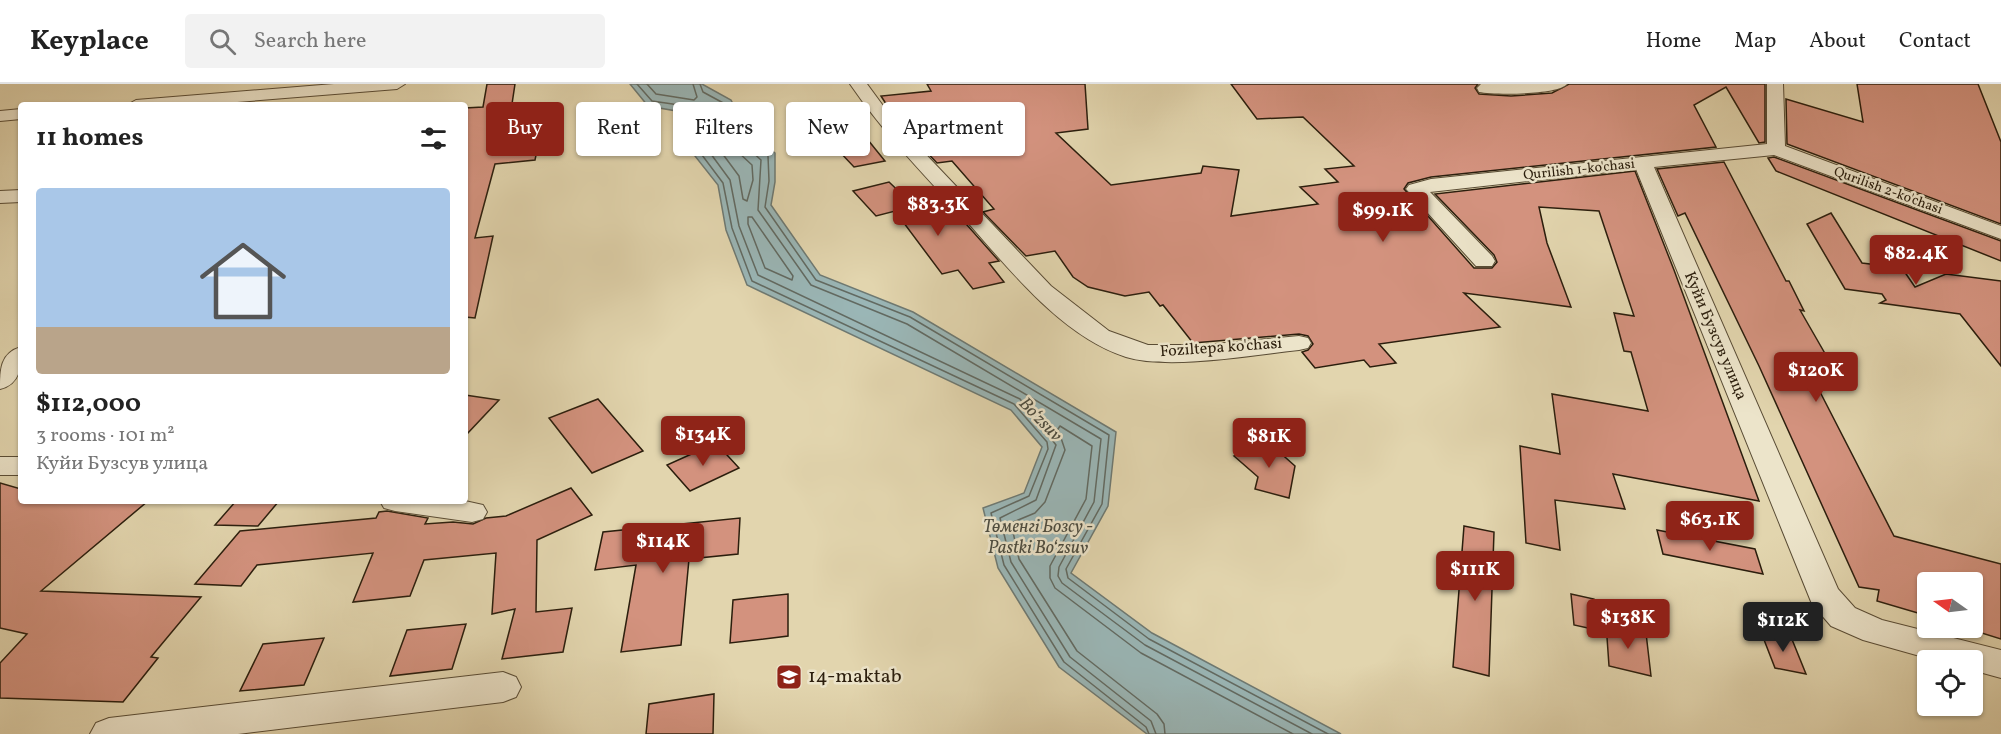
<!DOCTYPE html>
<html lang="en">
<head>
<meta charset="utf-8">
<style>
  :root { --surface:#fff; --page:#f2f2f2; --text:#222; --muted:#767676; --line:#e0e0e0; --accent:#8f2418 }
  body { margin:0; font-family:Vollkorn,serif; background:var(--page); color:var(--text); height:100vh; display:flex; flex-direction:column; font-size:22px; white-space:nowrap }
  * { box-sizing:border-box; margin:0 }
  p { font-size:20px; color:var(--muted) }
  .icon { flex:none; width:33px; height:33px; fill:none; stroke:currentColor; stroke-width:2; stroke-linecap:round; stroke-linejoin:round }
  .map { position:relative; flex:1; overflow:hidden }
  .sheet { position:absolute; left:18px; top:18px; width:450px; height:402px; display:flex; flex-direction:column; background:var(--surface); border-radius:6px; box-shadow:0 2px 4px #0004 }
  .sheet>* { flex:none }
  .banner { position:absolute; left:486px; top:18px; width:570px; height:54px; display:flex; gap:12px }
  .needle { width:39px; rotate:284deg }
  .controls { position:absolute; left:1917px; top:488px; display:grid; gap:12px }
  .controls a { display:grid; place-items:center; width:66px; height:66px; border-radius:6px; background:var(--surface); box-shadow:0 2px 4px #0004; font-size:30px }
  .price { position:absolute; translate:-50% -51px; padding:0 14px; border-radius:6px; background:var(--accent); color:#fff; font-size:20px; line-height:39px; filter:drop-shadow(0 2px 3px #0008) }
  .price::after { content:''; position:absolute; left:50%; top:36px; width:18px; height:14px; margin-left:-9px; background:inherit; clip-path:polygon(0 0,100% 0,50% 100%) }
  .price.current { background:#222; color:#fff }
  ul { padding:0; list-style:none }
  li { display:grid; align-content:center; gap:12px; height:318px; padding:0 18px }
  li+li { border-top:2px solid var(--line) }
  li span { display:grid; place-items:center; height:186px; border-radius:6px; color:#555 }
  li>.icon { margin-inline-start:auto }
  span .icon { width:108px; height:108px; fill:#fffc; stroke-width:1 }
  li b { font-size:26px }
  h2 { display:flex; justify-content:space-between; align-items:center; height:72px; padding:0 18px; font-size:26px }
  .pill { padding:0 21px; border-radius:6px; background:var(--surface); box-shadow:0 2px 4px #0004; font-size:21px; line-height:54px }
  .pill.current { background:var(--accent); color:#fff }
  header { display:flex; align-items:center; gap:36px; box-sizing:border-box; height:84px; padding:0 30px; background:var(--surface); border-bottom:2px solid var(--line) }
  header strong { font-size:28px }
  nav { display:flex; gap:33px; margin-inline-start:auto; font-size:21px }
  .search { width:420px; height:54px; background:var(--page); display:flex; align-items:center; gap:15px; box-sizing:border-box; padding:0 21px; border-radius:6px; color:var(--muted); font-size:22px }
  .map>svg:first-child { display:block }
  .water { fill:#9ab6b6; stroke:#6e7972; stroke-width:1.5 }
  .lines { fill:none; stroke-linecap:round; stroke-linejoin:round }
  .shore { stroke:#626a62; stroke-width:1.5 }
  .building { fill:#d3927e; stroke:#2b1e0d; stroke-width:1.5 }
  .street-casing { stroke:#594c35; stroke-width:2 }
  .street { fill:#ece4ca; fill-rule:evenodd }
  .labels { text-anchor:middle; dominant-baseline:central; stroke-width:5; stroke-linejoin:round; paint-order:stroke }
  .far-street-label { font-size:14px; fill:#2b1e0d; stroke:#ece4ca }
  .street-label { font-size:16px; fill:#2b1e0d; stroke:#ece4ca }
  .water-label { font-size:18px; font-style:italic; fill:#4c4c40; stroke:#ece4ca }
  .near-poi-label { font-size:20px; fill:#2b1e0d; stroke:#ece4ca; text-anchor:start }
</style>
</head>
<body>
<header>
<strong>Keyplace</strong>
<div class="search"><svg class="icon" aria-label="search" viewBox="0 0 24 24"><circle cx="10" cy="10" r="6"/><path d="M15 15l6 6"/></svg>Search here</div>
<nav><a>Home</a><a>Map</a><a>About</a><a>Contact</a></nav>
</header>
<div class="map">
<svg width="2001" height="650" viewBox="0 0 2001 650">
  <rect width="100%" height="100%" fill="#e2d5ae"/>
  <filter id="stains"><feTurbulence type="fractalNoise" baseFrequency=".00333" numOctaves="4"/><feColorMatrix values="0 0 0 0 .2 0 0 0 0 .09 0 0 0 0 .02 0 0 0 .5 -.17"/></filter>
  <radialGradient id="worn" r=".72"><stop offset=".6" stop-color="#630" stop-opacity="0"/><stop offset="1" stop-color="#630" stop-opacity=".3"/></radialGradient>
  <polygon class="water" points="630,0 702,0 731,16 745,43 775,69 775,98 771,121 820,191 913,228 1116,348 1108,422 1071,489 1152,549 1341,650 1147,650 1059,583 998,484 983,424 1024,409 1042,363 1011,326 747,201 726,146 718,101 691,67 701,49 699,31 648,22"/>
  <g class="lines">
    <g class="shore">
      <polyline points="637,0 652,17 700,24 705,28 707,50 699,67 723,99 732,144 752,197 1014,320 1047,358 1048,365 1029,412 991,429 1004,481 1064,578 1146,643 1149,650"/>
      <polyline points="647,0 656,10 694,16 697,13 693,0"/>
      <polyline points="700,0 703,8 727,21 741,47 768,72 769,97 765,123 816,196 910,233 1109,351 1102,420 1066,485 1068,494 1149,555 1328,650"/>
      <polygon points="724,55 752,81 753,96 747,117 743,115 739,92 719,65"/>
      <polygon points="748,133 752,133 793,192 792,196 765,184 748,140"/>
      <polyline points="1156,650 1151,637 1070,573 1011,478 1000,434 1036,416 1056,361 1020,315 758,191 739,142 730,96 708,66 714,52 713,23 721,26 735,52 761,76 758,126 811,201 907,240 1101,355 1094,418 1059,483 1058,492 1062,499 1145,561 1312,650"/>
      <polyline points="1165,650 1164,640 1157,630 1077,567 1019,475 1011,439 1035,429 1045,418 1065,366 1058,345 1060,342 1092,362 1086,415 1050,482 1050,494 1055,504 1141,569 1293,650"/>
    </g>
  </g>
  <g class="building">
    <polygon points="487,0 515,0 509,40 543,37 535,76 495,80 475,154 493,152 475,234 465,233 465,24 483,23"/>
    <polygon points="927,0 1085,0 1088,45 1056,49 1111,101 1201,89 1203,82 1239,86 1231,132 1318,120 1300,103 1338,98 1325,85 1354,82 1303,33 1257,35 1231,0 1478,0 1475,4 1479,10 1511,12 1552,9 1569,0 1765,0 1765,58 1759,59 1726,3 1694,21 1716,63 1431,93 1408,99 1404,105 1474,184 1492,184 1497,178 1494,171 1435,110 1635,87 1674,186 1759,417 1613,390 1625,425 1555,416 1560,466 1526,459 1520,362 1560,370 1552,310 1648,327 1631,268 1624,267 1614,229 1634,232 1599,127 1539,123 1547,159 1571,223 1464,209 1500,243 1379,260 1396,279 1370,283 1364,276 1315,284 1302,268 1308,266 1313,260 1308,252 1299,250 1193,259 1163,221 1160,222 1149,208 1125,212 1088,203 1073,193 1055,167 1026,172 983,128 994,125 952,77 937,79 897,37 881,12 931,7"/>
    <polygon points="1857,0 1978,0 2001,58 2001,140 1787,60 1786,15 1863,38"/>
    <polygon points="838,19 885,77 854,83 837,65 833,65 825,57 801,26"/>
    <polygon points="1774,73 2001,157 2001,177 1776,87 1768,74"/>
    <polygon points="1724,78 1786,197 1789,197 1804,227 1800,226 1846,306 1817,302 1894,452 2001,480 2001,555 1972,546 1972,498 1928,498 1928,532 1877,517 1879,506 1859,503 1759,282 1685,129 1678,132 1657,85"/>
    <polygon points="889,98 931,138 959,132 999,177 989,179 1004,198 973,205 958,186 942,190 895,127 876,132 853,107"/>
    <polygon points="1831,129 1862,179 1902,184 1915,203 1946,190 2001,197 2001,282 1960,230 1880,219 1886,216 1882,210 1845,205 1807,140"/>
    <polygon points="465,311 499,316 465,352"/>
    <polygon points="598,315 643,367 592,389 549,334"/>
    <polygon points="1268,358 1295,382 1289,414 1255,405 1258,393 1234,372"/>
    <polygon points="716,359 739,384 690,407 667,381"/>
    <polygon points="0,399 21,405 21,417 148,417 41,507 201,513 151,573 158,574 123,618 0,614 0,579 27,550 0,544"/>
    <polygon points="571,404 592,431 537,456 536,528 572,524 563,568 502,575 515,525 492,530 496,469 424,476 410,512 353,518 373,469 257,481 241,502 195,500 240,447 376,434 379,428 387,427 428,434 425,440 453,438 473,440 486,434 506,432"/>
    <polygon points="236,417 279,417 258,442 215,441"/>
    <polygon points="740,434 738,470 689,475 681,561 621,568 636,481 595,486 603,448"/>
    <polygon points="1464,442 1494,448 1489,592 1453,583"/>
    <polygon points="1657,446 1755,465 1763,490 1663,470"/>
    <polygon points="788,510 788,552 730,559 733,516"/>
    <polygon points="1571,510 1594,515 1597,546 1574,541"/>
    <polygon points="1606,539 1646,549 1651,592 1609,582"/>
    <polygon points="466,540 452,585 390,592 407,546"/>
    <polygon points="1761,548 1791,553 1806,590 1775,584"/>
    <polygon points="324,554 304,601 240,607 263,560"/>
    <polygon points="714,610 713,650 646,650 649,620"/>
  </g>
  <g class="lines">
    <defs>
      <g id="street">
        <polygon points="334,0 405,0 397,5 200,21 127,21 136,16"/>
        <path d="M850,0H867L895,38L1051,202L1109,247L1148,261H1205L1299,252L1308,254L1311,259L1308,264L1299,266C1253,271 1169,286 1126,273C1060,252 1007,182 962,132C922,89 883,48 850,0Z"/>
        <path d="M1481,0H1567C1558,11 1494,11 1479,8L1477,4Z"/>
        <polygon points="1767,0 1783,0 1785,62 2001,142 2001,155 1774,71 1654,83 1838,505 1855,524 1882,536 2001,566 2001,594 1972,586 1972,576 1934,576 1863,556 1831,542 1812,520 1636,85 1430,108 1492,172 1495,177 1492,182 1476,182 1406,105 1409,101 1431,95 1767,60"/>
        <polygon points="21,25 21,35 0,37 0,27"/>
        <polygon points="21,106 21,118 0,119 0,107"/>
        <path d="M21,263C21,282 21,300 0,305C0,286 0,269 21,263Z"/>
        <rect x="0" y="373" width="21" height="18"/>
        <polygon points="380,417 465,417 483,421 487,428 483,435 472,438 395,427 384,424"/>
        <polygon points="503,588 516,593 521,603 516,613 503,618 238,650 90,650 96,639 109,634"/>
      </g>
    </defs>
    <use href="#street" class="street-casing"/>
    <use href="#street" class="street"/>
  </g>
  <defs>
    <symbol id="school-square" viewBox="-11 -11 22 22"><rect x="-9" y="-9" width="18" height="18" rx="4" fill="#8f2418" stroke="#ece4ca"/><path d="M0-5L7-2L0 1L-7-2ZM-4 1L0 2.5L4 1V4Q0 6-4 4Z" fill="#fff"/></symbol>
  </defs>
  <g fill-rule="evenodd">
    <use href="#school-square" x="774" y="578" width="30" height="30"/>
  </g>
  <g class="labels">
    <g class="far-street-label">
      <text transform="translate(1579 86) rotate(-6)">Qurilish 1-ko'chasi</text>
      <text transform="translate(1888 107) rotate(20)">Qurilish 2-ko'chasi</text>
    </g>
    <g class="street-label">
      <text transform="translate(1715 252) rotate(67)">Куйи Бузсув улица</text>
      <text transform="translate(1221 264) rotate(-4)">Foziltepa ko'chasi</text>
    </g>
    <g class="water-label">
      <text transform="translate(1040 336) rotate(46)">Boʻzsuv</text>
      <text x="1038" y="443">Төменгі Бозсу -<tspan x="1038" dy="21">Pastki Boʻzsuv</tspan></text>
    </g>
    <g class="near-poi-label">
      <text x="808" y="593">14-maktab</text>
    </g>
  </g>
  <rect width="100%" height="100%" filter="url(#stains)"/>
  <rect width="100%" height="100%" fill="url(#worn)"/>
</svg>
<div class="controls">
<a><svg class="needle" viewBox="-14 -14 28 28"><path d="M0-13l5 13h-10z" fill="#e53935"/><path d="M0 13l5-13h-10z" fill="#767676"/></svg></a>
<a><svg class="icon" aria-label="locate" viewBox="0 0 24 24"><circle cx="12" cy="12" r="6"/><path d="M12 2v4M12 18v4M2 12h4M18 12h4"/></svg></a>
</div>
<b class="price" style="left:938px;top:153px">$83.3K</b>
<b class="price" style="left:1383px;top:159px">$99.1K</b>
<b class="price" style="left:1916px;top:202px">$82.4K</b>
<b class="price" style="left:1816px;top:319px">$120K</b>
<b class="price" style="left:703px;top:383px">$134K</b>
<b class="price" style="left:1269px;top:385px">$81K</b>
<b class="price" style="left:1710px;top:468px">$63.1K</b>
<b class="price" style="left:663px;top:490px">$114K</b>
<b class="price" style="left:1475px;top:518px">$111K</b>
<b class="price" style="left:1628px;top:566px">$138K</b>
<b class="price current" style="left:1783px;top:569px">$112K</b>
<div class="banner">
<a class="pill current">Buy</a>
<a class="pill">Rent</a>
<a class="pill">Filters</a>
<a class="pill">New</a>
<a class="pill">Apartment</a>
</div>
<section class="sheet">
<h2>11 homes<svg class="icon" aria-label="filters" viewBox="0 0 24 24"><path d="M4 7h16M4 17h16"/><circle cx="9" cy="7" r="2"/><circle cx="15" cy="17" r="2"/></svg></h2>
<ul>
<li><span style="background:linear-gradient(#a9c7e8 75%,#b9a48a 0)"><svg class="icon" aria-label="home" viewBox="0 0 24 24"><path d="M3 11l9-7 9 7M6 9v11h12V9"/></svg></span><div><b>$112,000</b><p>3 rooms · 101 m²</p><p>Куйи Бузсув улица</p></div></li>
</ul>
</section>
</div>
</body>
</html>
